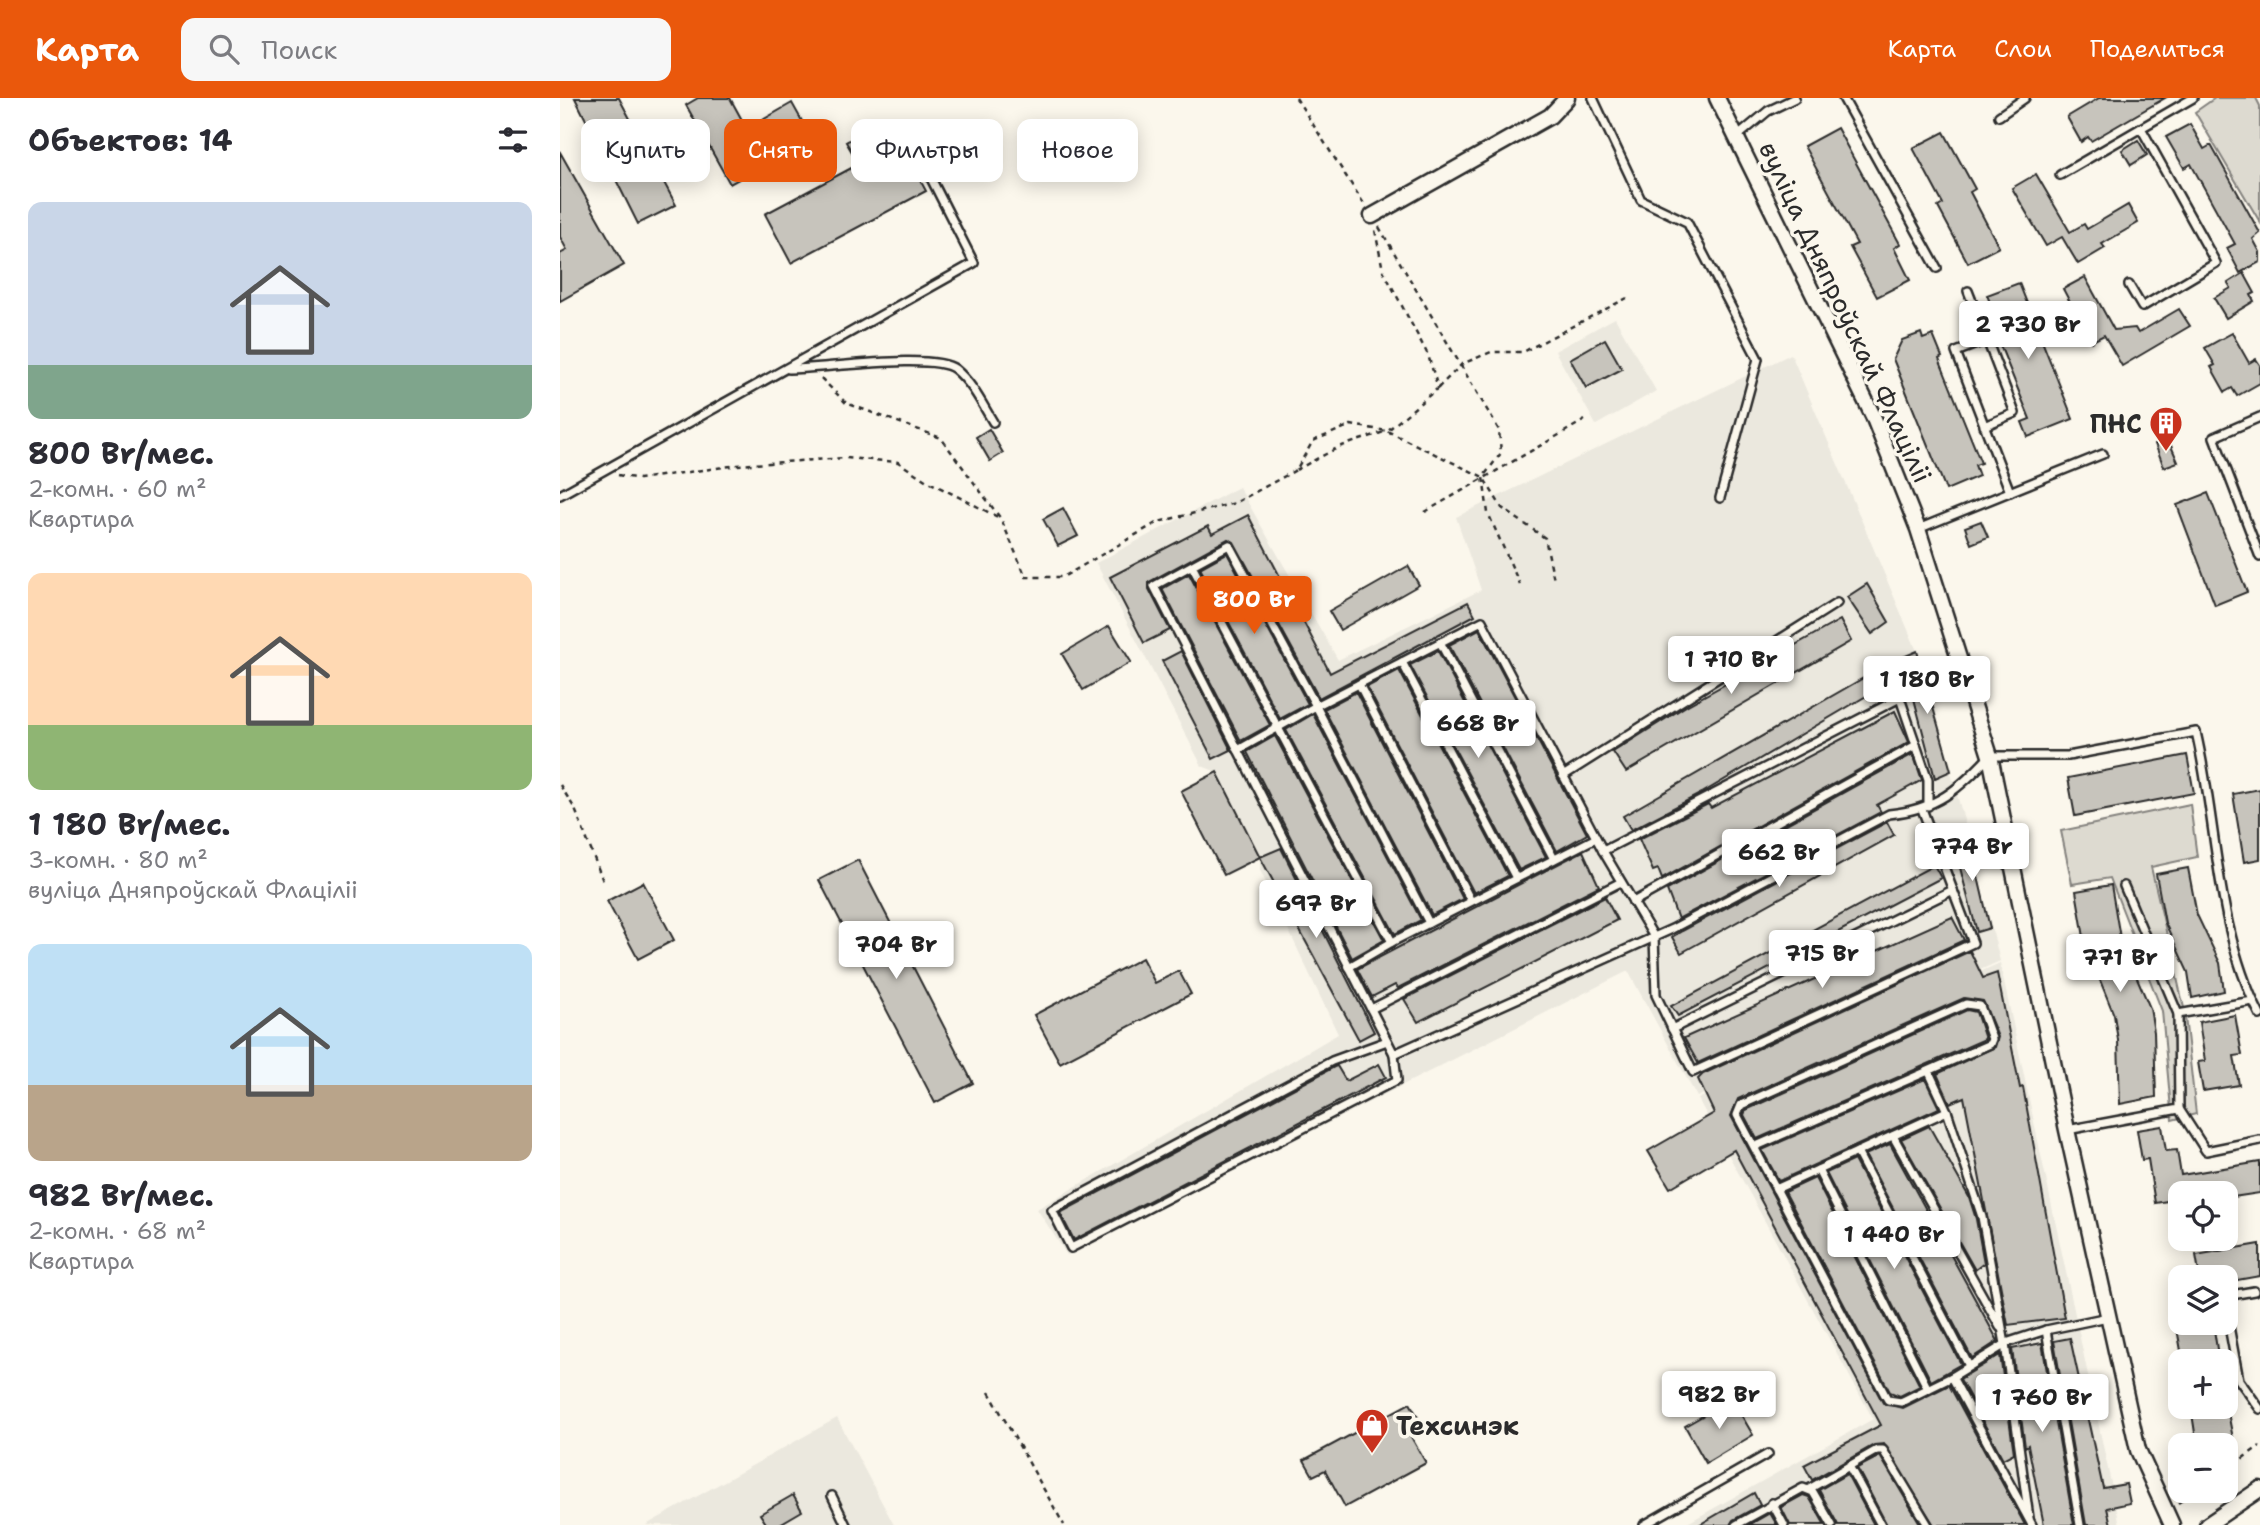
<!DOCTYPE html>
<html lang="ru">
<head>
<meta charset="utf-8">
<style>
  :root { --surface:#fff; --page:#f7f7f7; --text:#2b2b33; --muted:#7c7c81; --accent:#ea580c }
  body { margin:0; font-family:"Shantell Sans",sans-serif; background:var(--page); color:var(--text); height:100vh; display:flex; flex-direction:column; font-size:26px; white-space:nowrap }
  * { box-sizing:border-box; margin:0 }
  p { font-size:23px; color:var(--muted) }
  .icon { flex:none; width:38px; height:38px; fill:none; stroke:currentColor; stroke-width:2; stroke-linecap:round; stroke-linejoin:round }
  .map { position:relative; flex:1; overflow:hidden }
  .panel { display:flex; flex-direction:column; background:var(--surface); width:560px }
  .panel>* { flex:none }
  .top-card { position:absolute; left:21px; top:21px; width:665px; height:63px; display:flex; gap:14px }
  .controls { position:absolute; left:1608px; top:1083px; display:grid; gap:14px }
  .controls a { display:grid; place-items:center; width:70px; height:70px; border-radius:14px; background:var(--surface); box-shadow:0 4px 18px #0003; font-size:35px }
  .price { position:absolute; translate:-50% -60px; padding:0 16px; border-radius:7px; background:#fff; color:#222; font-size:23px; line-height:46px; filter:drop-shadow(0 2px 4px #0008) }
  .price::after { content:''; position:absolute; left:50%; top:42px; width:21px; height:16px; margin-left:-10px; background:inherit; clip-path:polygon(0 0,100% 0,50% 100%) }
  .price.on { background:var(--accent); color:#fff }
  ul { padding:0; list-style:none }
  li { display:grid; align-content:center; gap:14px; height:371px; padding:0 28px }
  li span { display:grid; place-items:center; height:217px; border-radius:14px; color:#555 }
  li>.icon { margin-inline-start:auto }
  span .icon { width:126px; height:126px; fill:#fffc; stroke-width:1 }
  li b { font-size:30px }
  h2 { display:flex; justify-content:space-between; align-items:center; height:84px; padding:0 28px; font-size:30px }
  .chip { padding:0 24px; border-radius:14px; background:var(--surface); box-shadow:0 4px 18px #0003; font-size:24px; line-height:63px }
  .chip.on { background:var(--accent); color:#fff }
  header { display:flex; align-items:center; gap:42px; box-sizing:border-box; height:98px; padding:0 35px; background:var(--accent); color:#fff }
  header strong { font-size:33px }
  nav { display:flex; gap:38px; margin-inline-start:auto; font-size:24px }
  .search { width:490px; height:63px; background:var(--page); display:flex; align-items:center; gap:18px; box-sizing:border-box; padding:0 24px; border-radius:14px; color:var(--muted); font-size:26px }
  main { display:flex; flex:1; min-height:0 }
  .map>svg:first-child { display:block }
  .built { fill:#ebe8de }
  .green { fill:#dddad0; stroke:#84827e; stroke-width:2 }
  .building { fill:#c7c4bc; stroke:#2b2b2b; stroke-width:2 }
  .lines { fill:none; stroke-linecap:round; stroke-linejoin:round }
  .lane-casing { stroke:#2b2b2b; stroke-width:12 }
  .street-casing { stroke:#2b2b2b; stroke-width:19 }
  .path { stroke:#2b2b2b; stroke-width:2.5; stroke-dasharray:5 5; stroke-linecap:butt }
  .lane { stroke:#fbf7ec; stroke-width:7 }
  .street { stroke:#fbf7ec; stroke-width:14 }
  .labels { text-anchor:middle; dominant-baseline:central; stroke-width:7; stroke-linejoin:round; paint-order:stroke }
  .street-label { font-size:26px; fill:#2b2b2b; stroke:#fbf7ec }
  .poi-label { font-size:26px; font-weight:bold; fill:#2b2b2b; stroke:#fbf7ec; text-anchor:end }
</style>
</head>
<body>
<header>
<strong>Карта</strong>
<div class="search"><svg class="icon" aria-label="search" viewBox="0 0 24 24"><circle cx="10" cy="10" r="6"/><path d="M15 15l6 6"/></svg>Поиск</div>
<nav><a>Карта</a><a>Слои</a><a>Поделиться</a></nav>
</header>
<main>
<section class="panel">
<h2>Объектов: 14<svg class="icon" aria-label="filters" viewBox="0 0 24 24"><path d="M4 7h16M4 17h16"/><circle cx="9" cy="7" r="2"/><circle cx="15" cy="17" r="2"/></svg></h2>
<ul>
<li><span style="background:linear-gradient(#c9d6e8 75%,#7fa58c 0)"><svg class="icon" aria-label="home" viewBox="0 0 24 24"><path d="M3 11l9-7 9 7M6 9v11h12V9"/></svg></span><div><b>800 Br/мес.</b><p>2-комн. · 60 m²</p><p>Квартира</p></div></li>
<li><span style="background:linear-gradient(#ffd9b3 70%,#8fb573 0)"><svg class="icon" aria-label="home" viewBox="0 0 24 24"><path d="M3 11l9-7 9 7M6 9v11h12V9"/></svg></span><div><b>1 180 Br/мес.</b><p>3-комн. · 80 m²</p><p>вуліца Дняпроўскай Флаціліі</p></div></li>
<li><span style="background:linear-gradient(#bfe0f5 65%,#b9a48a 0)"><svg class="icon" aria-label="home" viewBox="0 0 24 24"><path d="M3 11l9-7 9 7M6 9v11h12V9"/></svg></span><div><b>982 Br/мес.</b><p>2-комн. · 68 m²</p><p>Квартира</p></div></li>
</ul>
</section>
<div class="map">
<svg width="1700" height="1427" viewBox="0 0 1700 1427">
  <rect width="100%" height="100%" fill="#fbf7ec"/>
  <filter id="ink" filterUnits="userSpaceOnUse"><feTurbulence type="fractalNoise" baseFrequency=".0143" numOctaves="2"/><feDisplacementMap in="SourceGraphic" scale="14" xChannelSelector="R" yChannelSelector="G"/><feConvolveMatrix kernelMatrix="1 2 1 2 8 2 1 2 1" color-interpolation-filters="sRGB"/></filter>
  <g filter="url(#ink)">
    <g class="built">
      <polygon points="1055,220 1096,293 1036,327 995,253"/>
      <polygon points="1231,256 1357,553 1409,740 1440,863 1137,999 1068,873 507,1157 477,1111 778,936 700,772 700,759 657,674 642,668 536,465 679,389 778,562 921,492 896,419"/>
      <polygon points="1440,865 1560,1427 1124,1427 1313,1321 1138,1001"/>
      <polygon points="277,1320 334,1427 86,1427"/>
    </g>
    <g class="green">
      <polygon points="1655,0 1696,0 1700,8 1700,124 1635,14"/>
      <polygon points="1630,706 1637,759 1591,769 1624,910 1636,1016 1612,1022 1602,913 1550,780 1512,786 1501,733"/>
    </g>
    <g class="building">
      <polygon points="15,0 59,0 116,107 78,126"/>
      <polygon points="138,0 170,0 187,31 232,5 252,41 170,86 126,7"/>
      <polygon points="1539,0 1605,0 1531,43 1528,39 1521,44 1507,19"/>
      <polygon points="1630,26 1644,51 1651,47 1700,135 1693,141 1700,154 1700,164 1680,175 1667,150 1675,146 1631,66 1624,70 1606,39"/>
      <polygon points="313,29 326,54 341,46 366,93 231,165 205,116 299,66 286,44"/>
      <polygon points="1277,30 1340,146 1334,150 1350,182 1317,199 1290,149 1297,146 1244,48"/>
      <polygon points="1384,34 1415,91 1410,94 1439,149 1408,165 1378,109 1383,106 1353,50"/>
      <polygon points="1578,42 1587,57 1571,67 1562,52"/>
      <polygon points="0,54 64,167 0,203 0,156 7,152 0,139"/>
      <polygon points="1476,76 1510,134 1524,126 1527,131 1568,107 1578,125 1542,146 1545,150 1518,166 1502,139 1486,148 1452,90"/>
      <polygon points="1684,175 1695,195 1691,197 1694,203 1666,220 1654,200 1671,190 1668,185"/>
      <polygon points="1525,179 1554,232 1575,230 1578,235 1619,211 1630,228 1562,268 1544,237 1531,244 1503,191"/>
      <polygon points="1459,185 1513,321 1468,339 1462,324 1470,321 1429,220 1435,217 1427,197"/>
      <polygon points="1361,235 1363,241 1373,237 1382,259 1379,261 1421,365 1415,367 1419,378 1386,392 1333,261 1342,242"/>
      <polygon points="1672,235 1689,265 1696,261 1700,267 1700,285 1677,298 1672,290 1665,294 1651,269 1655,267 1645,250"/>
      <polygon points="1045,241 1062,271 1026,290 1010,261"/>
      <polygon points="429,331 443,355 430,363 416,339"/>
      <polygon points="1608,341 1618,364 1604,369 1595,346"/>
      <polygon points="1648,395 1687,494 1655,507 1617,407"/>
      <polygon points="503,410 518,438 498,448 483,421"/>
      <polygon points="688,417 770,575 908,504 915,517 759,600 674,444 668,441 589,484 589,491 610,532 584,545 550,479 648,428 652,436"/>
      <polygon points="1421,423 1428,439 1411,446 1405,429"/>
      <polygon points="667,455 748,606 720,621 640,470"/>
      <polygon points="848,468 859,487 780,532 769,513"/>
      <polygon points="629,476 710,627 681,643 602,491"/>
      <polygon points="1307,486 1329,524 1312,536 1287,499"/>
      <polygon points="1280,522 1291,543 1066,674 1053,654 1126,608"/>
      <polygon points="549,528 571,564 523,592 502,556"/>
      <polygon points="919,531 1027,736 997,753 889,547"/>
      <polygon points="621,553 671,652 653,661 602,563"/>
      <polygon points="878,553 986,759 959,772 850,567"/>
      <polygon points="1357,553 1391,673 1375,680 1343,559"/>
      <polygon points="1326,567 1335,581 1142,695 1071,732 1063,718"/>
      <polygon points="839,572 948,778 914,795 807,589"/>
      <polygon points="796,594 903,801 872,817 764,611"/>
      <polygon points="1335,613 1349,644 1102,781 1098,771 1093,773 1079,741 1148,706 1151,710"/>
      <polygon points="753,616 861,822 835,836 726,632"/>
      <polygon points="715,638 824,842 792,860 687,654"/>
      <polygon points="1353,656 1362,682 1317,707 1321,714 1118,821 1107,792"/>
      <polygon points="1627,657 1634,695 1515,718 1508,680"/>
      <polygon points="657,674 700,759 664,777 621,693"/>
      <polygon points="1700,691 1700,761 1684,764 1673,696"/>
      <polygon points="1327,724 1334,737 1121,855 1112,839 1122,833"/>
      <polygon points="1409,740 1430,830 1417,834 1393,743"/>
      <polygon points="721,750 814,934 799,942 700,759"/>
      <polygon points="1023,753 1039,788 838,890 835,887 812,899 797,871"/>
      <polygon points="298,762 413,985 375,1005 259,782"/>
      <polygon points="1374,767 1381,780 1118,918 1111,908"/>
      <polygon points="1628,770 1637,817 1660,865 1664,893 1632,900 1628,874 1605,825 1596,776"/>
      <polygon points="83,784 114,842 78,861 47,803"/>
      <polygon points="1551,787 1560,840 1590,910 1594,934 1596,999 1560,1006 1558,942 1554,917 1525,845 1516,793"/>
      <polygon points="1045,799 1057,822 858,924 844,901"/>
      <polygon points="1392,819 1404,842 1138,965 1124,940"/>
      <polygon points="1410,853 1423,880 1437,875 1460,990 1463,989 1505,1220 1448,1227 1404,999 1390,1005 1377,976 1435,949 1438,939 1423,903 1404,900 1178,1001 1171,1018 1323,1305 1343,1310 1389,1287 1465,1427 1374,1427 1324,1346 1314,1347 1252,1382 1244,1367 1321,1327 1174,1052 1110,1090 1088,1053 1154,1015 1138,981 1143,976"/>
      <polygon points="582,860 595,885 619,873 631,896 500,965 474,917"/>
      <polygon points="1407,912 1416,914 1425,941 1197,1041 1184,1017 1186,1012"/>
      <polygon points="1675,917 1682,957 1674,958 1679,987 1643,993 1638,964 1645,963 1639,924"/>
      <polygon points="819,966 826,979 514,1142 500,1115 774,969 777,968 786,983"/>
      <polygon points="1365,981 1379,1010 1219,1083 1202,1052"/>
      <polygon points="1369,1028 1409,1099 1416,1121 1424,1165 1415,1172 1341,1041"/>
      <polygon points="1602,1028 1606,1053 1617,1052 1621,1077 1700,1064 1700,1095 1666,1100 1666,1096 1620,1096 1620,1101 1595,1105 1588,1061 1582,1062 1577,1032"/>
      <polygon points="1330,1046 1438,1243 1412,1260 1305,1057"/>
      <polygon points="1294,1062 1401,1266 1371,1283 1266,1075"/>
      <polygon points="1255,1080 1360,1288 1340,1298 1330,1294 1225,1094"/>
      <polygon points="1700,1146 1700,1178 1666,1184 1666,1180 1640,1180 1636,1157"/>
      <polygon points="1616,1225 1653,1225 1659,1264 1623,1264"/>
      <polygon points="1510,1240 1543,1390 1566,1386 1570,1405 1547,1410 1551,1427 1526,1427 1494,1243"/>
      <polygon points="1482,1245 1514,1427 1484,1427 1468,1347 1465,1349 1452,1251"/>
      <polygon points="1440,1257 1454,1355 1443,1361 1400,1281"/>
      <polygon points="1172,1301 1193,1337 1146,1365 1125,1328"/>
      <polygon points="850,1305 860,1323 846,1330 866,1365 785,1409 765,1372 753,1378 744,1362"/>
      <polygon points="1631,1309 1667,1309 1674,1346 1637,1348"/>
      <polygon points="1320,1358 1361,1427 1327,1427 1297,1370"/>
      <polygon points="1287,1376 1314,1427 1278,1427 1259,1392"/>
      <polygon points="1194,1395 1200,1407 1173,1422 1170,1427 1139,1427"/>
      <polygon points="233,1397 242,1413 218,1427 207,1427 200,1416"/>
      <polygon points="1243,1397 1249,1399 1265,1427 1230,1427 1221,1409"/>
      <polygon points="1210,1415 1217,1427 1189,1427"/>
    </g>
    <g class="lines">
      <defs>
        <g id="lane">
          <polyline points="1033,0 1081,102 1127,124 1198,261 1160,400"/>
          <polyline points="1283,0 1377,170"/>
          <polyline points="1439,18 1465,0"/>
          <polyline points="1178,38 1208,13 1235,0"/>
          <polyline points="1500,77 1581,30"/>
          <polyline points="1569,187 1582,209 1656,165 1581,30 1633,0"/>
          <polyline points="1408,193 1427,242"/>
          <path d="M229,271C262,271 374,254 395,271C412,285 422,306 433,324"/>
          <polyline points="1700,319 1654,339 1700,459"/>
          <polyline points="1424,328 1455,315 1427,242 1396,254 1450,394"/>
          <polyline points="0,397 414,165 351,41"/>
          <polyline points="1358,431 1543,356"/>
          <polyline points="632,468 832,844 789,869"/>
          <polyline points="880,544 994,761"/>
          <polyline points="842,564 956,780"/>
          <polyline points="799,586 911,803"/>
          <polyline points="678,652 756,608 869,825"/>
          <polyline points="1003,678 1277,505"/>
          <path d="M1368,708V682L1340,600L1043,753L922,523L756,608L669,447L594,488L834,956L1112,831L1329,716C1378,711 1397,692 1430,658H1508L1636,634C1658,728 1655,829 1700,917"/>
          <polyline points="1043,753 1094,839 1096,897 1133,974 1413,845 1362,711"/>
          <polyline points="1073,804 1356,647"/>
          <polyline points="832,844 1036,740"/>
          <polyline points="811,911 1061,784"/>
          <polyline points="1618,916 1693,903"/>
          <polyline points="1112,931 1393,792"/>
          <polyline points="827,943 772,963 492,1112 511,1150 837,982 834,956"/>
          <polyline points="1369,974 1387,1013 1422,1119 1445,1246 1469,1420"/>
          <polyline points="1619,1011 1646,1053 1700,1042"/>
          <polyline points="1507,1032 1619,1011 1618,916 1564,788"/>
          <polyline points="1333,1038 1440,1229"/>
          <polyline points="1194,1049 1430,946 1432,941 1420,908 1406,906 1181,1007 1177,1017 1194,1049 1325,1297 1328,1302 1341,1304 1392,1279 1449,1244 1486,1232 1548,1219"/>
          <polyline points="1297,1054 1409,1268"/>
          <polyline points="1258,1072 1368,1291"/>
          <polyline points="1216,1091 1387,1013"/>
          <polyline points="1666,1198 1694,1193"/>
          <polyline points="1666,1212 1679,1282 1700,1311"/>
          <polyline points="1486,1232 1520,1427"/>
          <polyline points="1392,1279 1472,1427"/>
          <polyline points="1289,1368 1321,1427"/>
          <polyline points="1249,1391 1317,1352 1323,1352 1368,1427"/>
          <polyline points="272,1398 286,1427"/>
          <polyline points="1212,1405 1224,1427"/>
          <polyline points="1084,1427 1208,1356"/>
          <polyline points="1176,1427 1243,1390 1253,1394 1272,1427"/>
        </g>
        <g id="street">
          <polyline points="1157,0 1313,318 1358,431 1430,658 1507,1032 1578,1352 1612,1427"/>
          <polyline points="812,118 990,18 1007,0"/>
          <polyline points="1647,1427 1700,1391"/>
        </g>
      </defs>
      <use href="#lane" class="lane-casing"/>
      <use href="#street" class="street-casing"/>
      <g class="path">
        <polyline points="736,0 804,106"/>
        <polyline points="819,129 939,332 941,355 923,379 928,415 960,487"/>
        <polyline points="261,280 286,305 381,340 441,421 466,479 503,479 598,424 675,405 736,372 753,343 791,327 827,333 878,290 868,257 823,172 815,132"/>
        <polyline points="878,290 902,266 931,254 963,254 1067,200"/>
        <polyline points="736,372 779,349 827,333 923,379 942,410 985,440 994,482"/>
        <polyline points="58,377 79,381 178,367 285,360 338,364 367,383 438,419"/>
        <polyline points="865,414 1025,322"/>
        <polyline points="0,687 15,711 43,783"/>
        <polyline points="429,1294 504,1427"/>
        <polyline points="1666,1372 1700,1348"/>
        <polyline points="1618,1405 1635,1393"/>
      </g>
      <use href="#lane" class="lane"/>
      <use href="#street" class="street"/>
    </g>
  </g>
  <defs>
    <symbol id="building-pin" viewBox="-11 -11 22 30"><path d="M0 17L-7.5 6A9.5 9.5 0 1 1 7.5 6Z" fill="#c8321e" stroke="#fbf7ec"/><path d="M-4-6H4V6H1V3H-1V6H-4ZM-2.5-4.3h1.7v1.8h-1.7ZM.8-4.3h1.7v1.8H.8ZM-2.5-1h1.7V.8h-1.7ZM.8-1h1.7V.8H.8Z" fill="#fff"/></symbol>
    <symbol id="shop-pin" viewBox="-11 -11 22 30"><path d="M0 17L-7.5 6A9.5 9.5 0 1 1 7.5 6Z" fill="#c8321e" stroke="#fbf7ec"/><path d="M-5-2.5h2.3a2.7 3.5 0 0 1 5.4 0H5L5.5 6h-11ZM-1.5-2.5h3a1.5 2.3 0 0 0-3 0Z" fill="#fff"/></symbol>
  </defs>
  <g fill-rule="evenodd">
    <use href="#building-pin" x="1587" y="306" width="38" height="52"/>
    <use href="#shop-pin" x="793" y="1308" width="38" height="52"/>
  </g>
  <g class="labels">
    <g class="street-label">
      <text transform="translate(1286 214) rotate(65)">вуліца Дняпроўскай Флаціліі</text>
    </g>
    <g class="poi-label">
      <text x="1582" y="325">ПНС</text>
      <text x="836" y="1327" text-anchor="start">Техсинэк</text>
    </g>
  </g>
</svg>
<div class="controls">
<a><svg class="icon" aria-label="locate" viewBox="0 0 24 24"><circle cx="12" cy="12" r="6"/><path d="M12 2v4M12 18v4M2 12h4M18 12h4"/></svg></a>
<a><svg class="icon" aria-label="layers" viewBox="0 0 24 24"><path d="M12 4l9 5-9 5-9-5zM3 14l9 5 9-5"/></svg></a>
<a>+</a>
<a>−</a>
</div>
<b class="price" style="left:1468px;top:263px">2 730 Br</b>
<b class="price on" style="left:694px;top:538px">800 Br</b>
<b class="price" style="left:1171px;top:598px">1 710 Br</b>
<b class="price" style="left:1367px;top:618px">1 180 Br</b>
<b class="price" style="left:918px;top:662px">668 Br</b>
<b class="price" style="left:1412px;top:785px">774 Br</b>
<b class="price" style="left:1219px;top:791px">662 Br</b>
<b class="price" style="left:756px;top:842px">697 Br</b>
<b class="price" style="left:336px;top:883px">704 Br</b>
<b class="price" style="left:1262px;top:892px">715 Br</b>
<b class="price" style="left:1560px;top:896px">771 Br</b>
<b class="price" style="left:1334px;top:1173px">1 440 Br</b>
<b class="price" style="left:1159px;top:1333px">982 Br</b>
<b class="price" style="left:1482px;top:1336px">1 760 Br</b>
<div class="top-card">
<a class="chip">Купить</a>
<a class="chip on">Снять</a>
<a class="chip">Фильтры</a>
<a class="chip">Новое</a>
</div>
</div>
</main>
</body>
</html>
